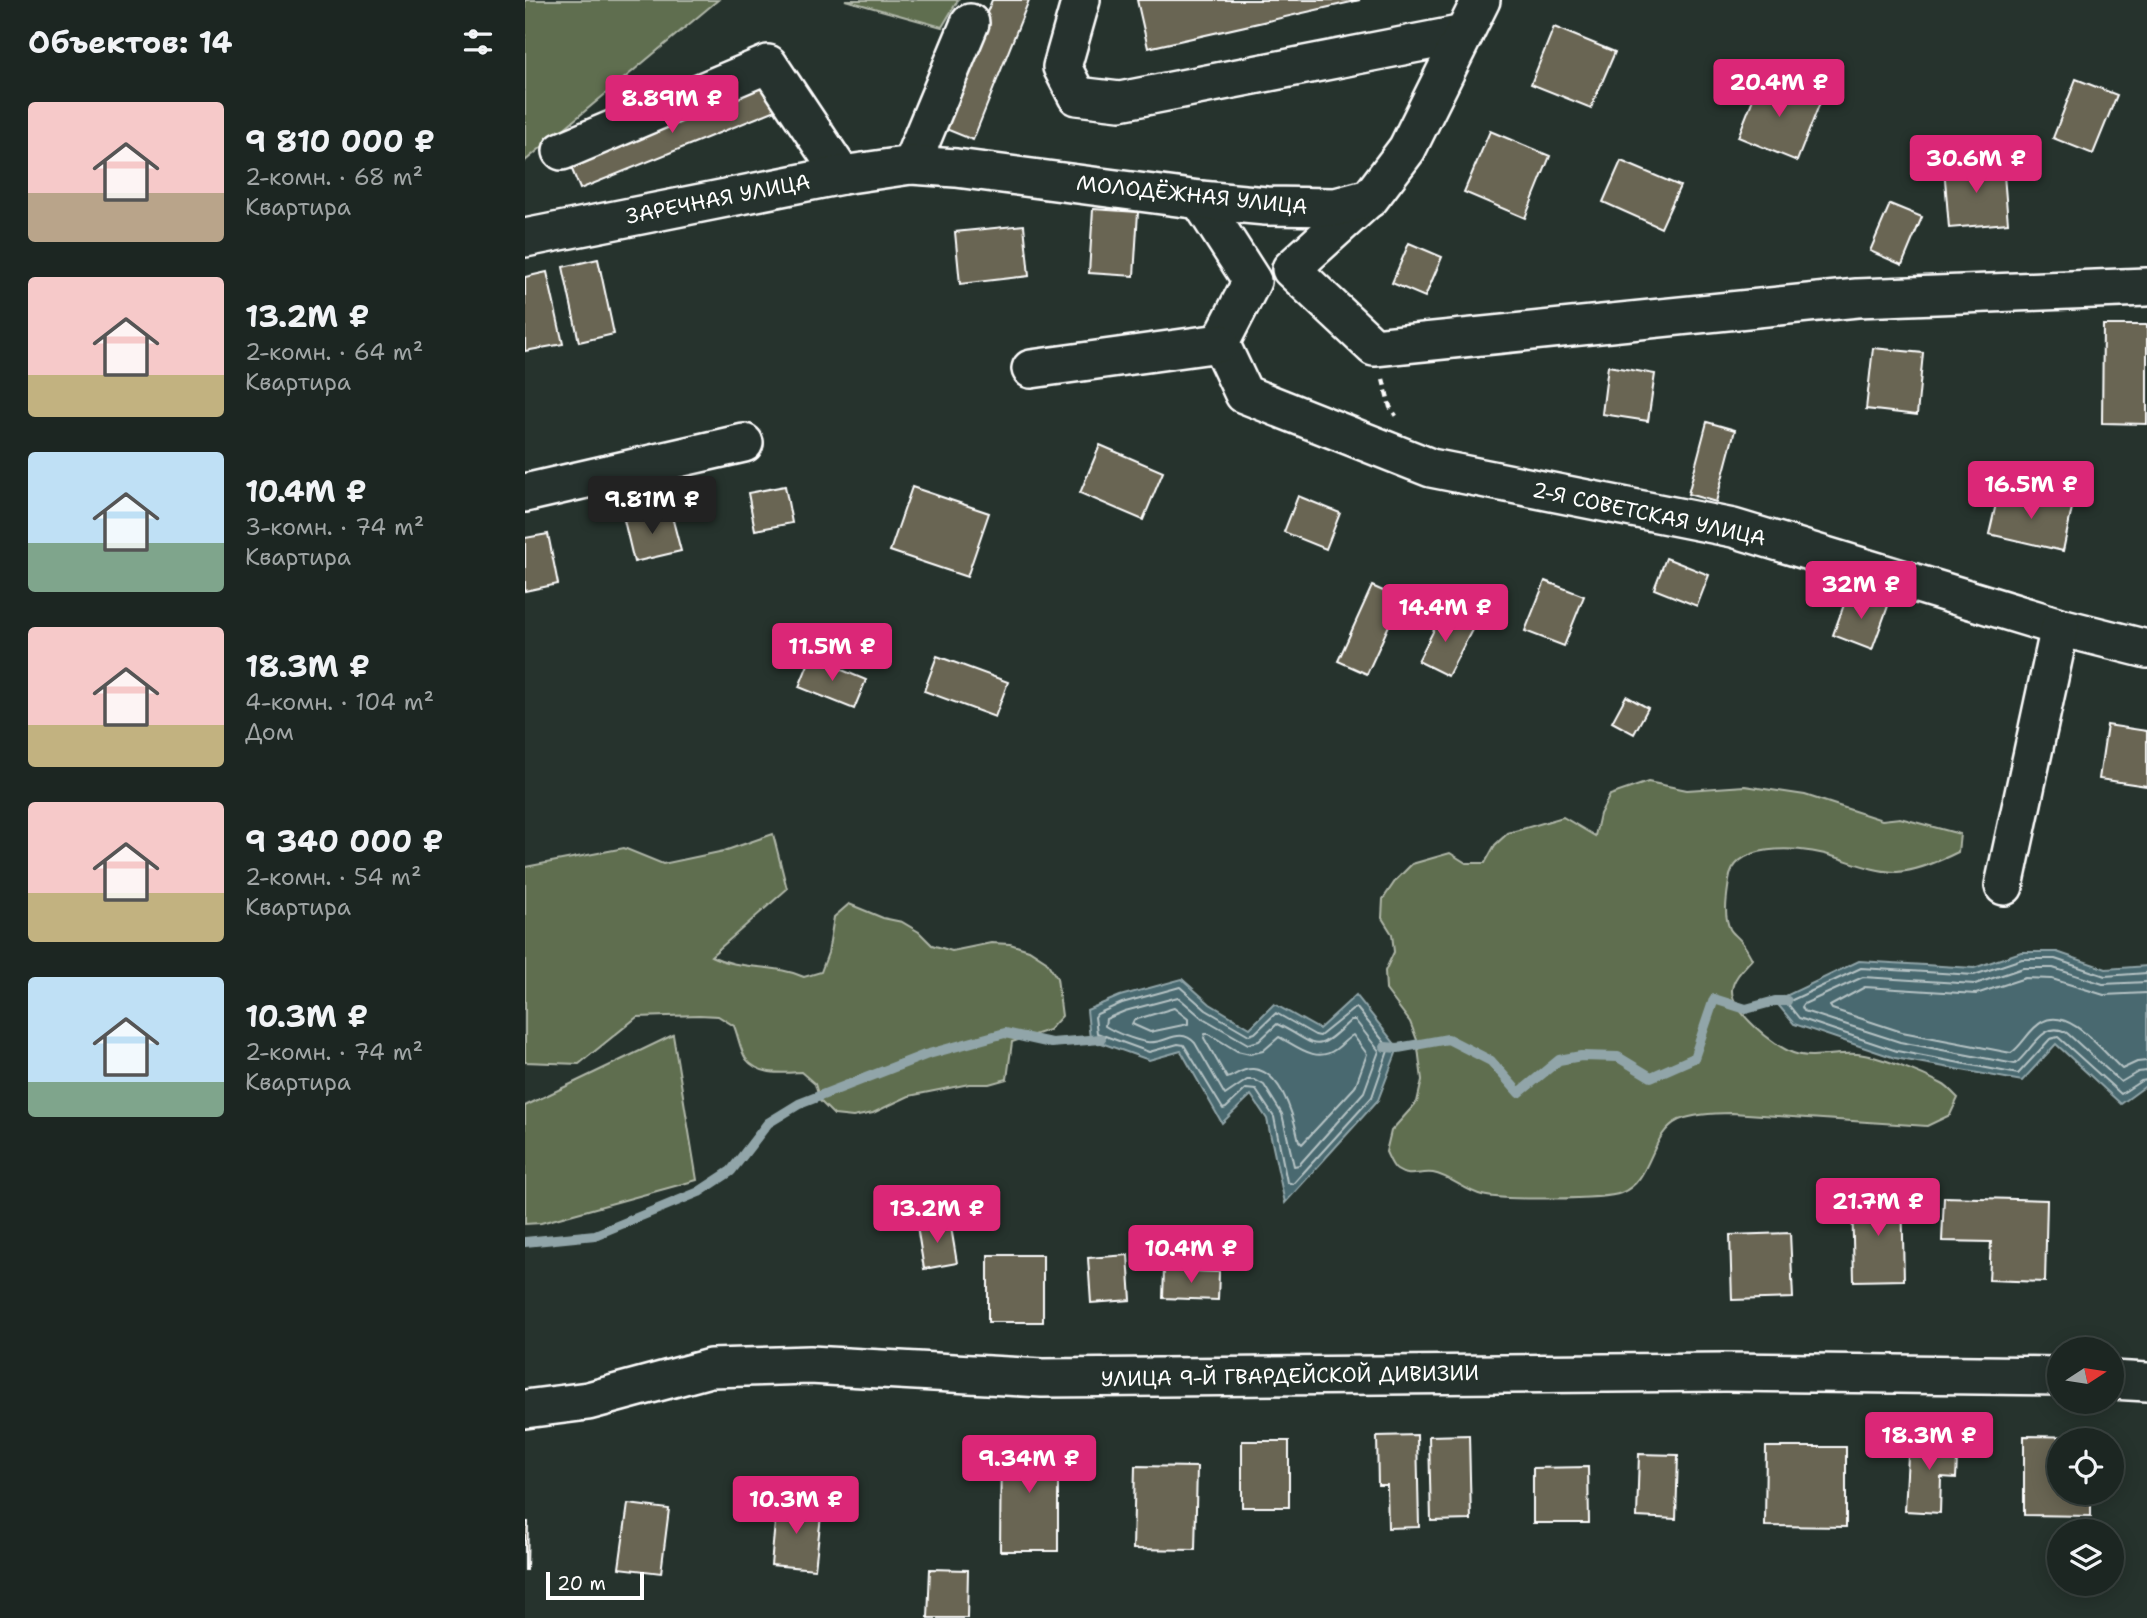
<!DOCTYPE html>
<html lang="ru">
<head>
<meta charset="utf-8">
<style>
  :root { --surface:#1c2622; --page:#252e2a; --text:#f1f3f6; --muted:#a0a5a5; --line:#3a4340; --accent:#db2777 }
  body { margin:0; font-family:"Shantell Sans",sans-serif; background:var(--page); color:var(--text); height:100vh; display:flex; flex-direction:column; font-size:26px; white-space:nowrap }
  * { box-sizing:border-box; margin:0 }
  p { font-size:23px; color:var(--muted) }
  .icon { flex:none; width:38px; height:38px; fill:none; stroke:currentColor; stroke-width:2; stroke-linecap:round; stroke-linejoin:round }
  .map { position:relative; flex:1; overflow:hidden }
  .drawer { display:flex; flex-direction:column; background:var(--surface); width:525px }
  .drawer>* { flex:none }
  .needle { width:46px; rotate:78deg }
  .fabs { position:absolute; left:1522px; top:1337px; display:grid; gap:14px }
  .fabs a { display:grid; place-items:center; width:77px; height:77px; border-radius:50%; background:var(--surface); box-shadow:0 4px 18px #0003,0 0 0 2px var(--line); font-size:35px }
  .scale { position:absolute; left:21px; bottom:18px; width:98px; box-sizing:border-box; padding-left:7px; border:4px solid #fff; border-top:0; font-size:19px; line-height:24px; white-space:nowrap; color:#fff; -webkit-text-stroke:5px #26332d; paint-order:stroke }
  .price { position:absolute; translate:-50% -60px; padding:0 16px; border-radius:7px; background:var(--accent); color:#fff; font-size:23px; line-height:46px; filter:drop-shadow(0 2px 4px #0008) }
  .price::after { content:''; position:absolute; left:50%; top:42px; width:21px; height:16px; margin-left:-10px; background:inherit; clip-path:polygon(0 0,100% 0,50% 100%) }
  .price.on { background:#222; color:#fff }
  ul { padding:0; list-style:none }
  li { display:flex; align-items:center; gap:21px; height:175px; padding:0 28px }
  li span { display:grid; place-items:center; flex:none; width:196px; height:140px; border-radius:7px; color:#555 }
  li>.icon { margin-inline-start:auto }
  span .icon { width:84px; height:84px; fill:#fffc; stroke-width:1 }
  li b { font-size:30px }
  h2 { display:flex; justify-content:space-between; align-items:center; height:84px; padding:0 28px; font-size:30px }
  main { display:flex; flex:1; min-height:0 }
  .map>svg:first-child { display:block }
  .green { fill:#5f6e50; stroke:#afb6a8; stroke-width:2 }
  .water { fill:#48696f; stroke:#91a5a9; stroke-width:2 }
  .lines { fill:none; stroke-linecap:round; stroke-linejoin:round }
  .shore { stroke:#b6c3c5; stroke-width:2 }
  .stream { stroke:#91a5a9; stroke-width:10 }
  .building { fill:#696552; stroke:#fff; stroke-width:2 }
  .minor-casing { stroke:#fff; stroke-width:42 }
  .path { stroke:#fff; stroke-width:4.5; stroke-dasharray:7 5; stroke-linecap:butt }
  .minor { stroke:#26332d; stroke-width:37 }
  .labels { text-anchor:middle; dominant-baseline:central; stroke-width:5; stroke-linejoin:round; paint-order:stroke }
  .street-label { font-size:21px; fill:#fff; stroke:#26332d }
</style>
</head>
<body>
<main>
<section class="drawer">
<h2>Объектов: 14<svg class="icon" aria-label="filters" viewBox="0 0 24 24"><path d="M4 7h16M4 17h16"/><circle cx="9" cy="7" r="2"/><circle cx="15" cy="17" r="2"/></svg></h2>
<ul>
<li><span style="background:linear-gradient(#f6c9c9 65%,#b9a48a 0)"><svg class="icon" aria-label="home" viewBox="0 0 24 24"><path d="M3 11l9-7 9 7M6 9v11h12V9"/></svg></span><div><b>9 810 000 ₽</b><p>2-комн. · 68 m²</p><p>Квартира</p></div></li>
<li><span style="background:linear-gradient(#f6c9c9 70%,#c2b280 0)"><svg class="icon" aria-label="home" viewBox="0 0 24 24"><path d="M3 11l9-7 9 7M6 9v11h12V9"/></svg></span><div><b>13.2M ₽</b><p>2-комн. · 64 m²</p><p>Квартира</p></div></li>
<li><span style="background:linear-gradient(#bfe0f5 65%,#7fa58c 0)"><svg class="icon" aria-label="home" viewBox="0 0 24 24"><path d="M3 11l9-7 9 7M6 9v11h12V9"/></svg></span><div><b>10.4M ₽</b><p>3-комн. · 74 m²</p><p>Квартира</p></div></li>
<li><span style="background:linear-gradient(#f6c9c9 70%,#c2b280 0)"><svg class="icon" aria-label="home" viewBox="0 0 24 24"><path d="M3 11l9-7 9 7M6 9v11h12V9"/></svg></span><div><b>18.3M ₽</b><p>4-комн. · 104 m²</p><p>Дом</p></div></li>
<li><span style="background:linear-gradient(#f6c9c9 65%,#c2b280 0)"><svg class="icon" aria-label="home" viewBox="0 0 24 24"><path d="M3 11l9-7 9 7M6 9v11h12V9"/></svg></span><div><b>9 340 000 ₽</b><p>2-комн. · 54 m²</p><p>Квартира</p></div></li>
<li><span style="background:linear-gradient(#bfe0f5 75%,#7fa58c 0)"><svg class="icon" aria-label="home" viewBox="0 0 24 24"><path d="M3 11l9-7 9 7M6 9v11h12V9"/></svg></span><div><b>10.3M ₽</b><p>2-комн. · 74 m²</p><p>Квартира</p></div></li>
</ul>
</section>
<div class="map">
<svg width="1622" height="1618" viewBox="0 0 1622 1618">
  <rect width="100%" height="100%" fill="#26332d"/>
  <filter id="ink" filterUnits="userSpaceOnUse"><feTurbulence type="fractalNoise" baseFrequency=".0143" numOctaves="2"/><feDisplacementMap in="SourceGraphic" scale="14" xChannelSelector="R" yChannelSelector="G"/><feConvolveMatrix kernelMatrix="1 2 1 2 8 2 1 2 1" color-interpolation-filters="sRGB"/></filter>
  <g filter="url(#ink)">
    <g class="green">
      <polygon points="0,0 193,0 0,161"/>
      <polygon points="320,0 433,0 417,27"/>
      <path d="M1123,782L1162,790L1220,786L1280,795L1357,820L1375,818L1435,834L1433,852C1415,861 1393,871 1372,872C1347,872 1323,860 1300,854C1272,847 1208,842 1204,881C1202,896 1198,915 1205,929C1207,933 1213,937 1216,941C1220,946 1224,953 1227,959C1220,967 1208,978 1207,990C1206,1011 1249,1046 1268,1053C1288,1060 1311,1052 1332,1054C1354,1056 1396,1073 1417,1084C1423,1087 1428,1093 1433,1098L1425,1115L1402,1126L1207,1113C1191,1113 1170,1114 1154,1120C1124,1134 1128,1181 1096,1193C1079,1200 976,1200 957,1195C940,1191 925,1176 908,1173C895,1171 885,1179 872,1170C867,1167 864,1158 861,1152L866,1131L892,1102L897,1080L892,1040L885,1022L861,990L860,971L869,952L867,934L857,918L858,899L871,880L887,864L925,853L941,863H960L970,845L983,833L1038,817L1070,836L1075,814L1085,795Z"/>
      <path d="M248,834L262,889L186,956C217,971 247,963 279,977L296,972L303,953L309,917L324,904L358,918L377,922L394,932L407,945L427,951L466,943L485,944L504,950L521,961L532,978L537,1016L524,1030L487,1042L482,1079L464,1084H444L384,1096L348,1113L328,1117L309,1115L295,1101L290,1084L276,1072C258,1073 234,1076 221,1059C215,1050 213,1035 209,1026L193,1016L174,1015L112,1017L54,1064L0,1062V867L99,848L138,864L199,851Z"/>
      <polygon points="148,1035 172,1180 16,1223 0,1224 0,1106"/>
    </g>
    <g class="water">
      <polygon points="1496,952 1532,952 1581,969 1622,966 1622,1085 1596,1104 1531,1044 1497,1081 1370,1058 1269,1024 1250,1001 1334,961 1449,968"/>
      <polygon points="657,979 685,1004 725,1028 749,1004 794,1029 831,995 873,1048 853,1100 760,1203 742,1119 726,1095 697,1123 656,1051 624,1060 565,1039 562,1010 595,996"/>
    </g>
    <g class="lines">
      <g class="shore">
        <polyline points="1622,973 1580,976 1530,959 1497,959 1449,975 1336,968 1265,1001 1263,1004 1274,1018 1372,1051 1493,1074 1525,1039 1533,1037 1596,1094 1616,1081 1622,1080"/>
        <path d="M1622,982L1578,984L1528,968H1498L1450,984L1338,977L1279,1004L1277,1007L1279,1011L1375,1042L1490,1064C1506,1053 1518,1018 1542,1033L1596,1082L1613,1072L1622,1071"/>
        <polygon points="655,987 681,1010 724,1035 730,1033 751,1013 790,1035 795,1036 831,1007 864,1048 847,1097 768,1184 762,1182 749,1117 731,1090 721,1089 701,1108 698,1109 659,1045 653,1044 624,1052 572,1033 570,1017 572,1014 597,1003"/>
        <path d="M1622,993L1579,995L1527,979L1500,978L1451,994L1340,987L1305,1006L1307,1009L1377,1032L1486,1053C1498,1045 1504,1029 1517,1022C1544,1006 1578,1052 1597,1069L1612,1062L1622,1061"/>
        <path d="M653,997L676,1017L723,1044L734,1041L752,1024C795,1045 787,1057 826,1020H830L854,1051L839,1092L774,1165L769,1166L757,1114L739,1085L730,1080H722L700,1095L670,1043C654,1026 640,1045 622,1042C609,1040 591,1033 580,1026L581,1019L600,1011Z"/>
        <polygon points="649,1008 663,1019 663,1024 625,1032 607,1024 609,1020"/>
        <path d="M680,1034H684L712,1051L725,1054L738,1051L754,1037C772,1046 791,1064 811,1049C817,1045 821,1039 828,1035L842,1054L830,1087L777,1144L774,1141C769,1118 757,1071 728,1069C717,1068 710,1076 702,1078L679,1038Z"/>
      </g>
      <g class="stream">
        <polyline points="860,1047 873,1048 923,1039 966,1061 994,1093 1034,1060 1056,1056 1093,1057 1126,1077 1169,1058 1189,999 1221,1009 1250,1001 1262,1001"/>
        <polyline points="0,1242 70,1235 174,1192 206,1171 243,1123 274,1104 400,1055 480,1033 526,1043 576,1039"/>
      </g>
    </g>
    <g class="building">
      <polygon points="467,0 504,0 448,140 416,127"/>
      <polygon points="612,0 835,0 623,48"/>
      <polygon points="1029,27 1090,52 1066,108 1006,84"/>
      <polygon points="1237,76 1296,100 1272,161 1213,137"/>
      <polygon points="1551,79 1592,95 1568,154 1528,138"/>
      <polygon points="239,80 251,110 55,189 43,160"/>
      <polygon points="965,131 1025,156 1000,218 939,192"/>
      <polygon points="1096,161 1155,186 1136,228 1078,202"/>
      <polygon points="1478,163 1483,223 1424,228 1419,167"/>
      <polygon points="1365,204 1397,217 1377,265 1345,251"/>
      <polygon points="568,209 613,212 609,276 564,273"/>
      <polygon points="499,225 504,276 435,284 430,232"/>
      <polygon points="884,243 917,257 900,297 867,283"/>
      <polygon points="73,259 89,334 54,342 38,267"/>
      <polygon points="22,272 38,344 0,351 0,277"/>
      <polygon points="1578,325 1622,325 1622,424 1577,423"/>
      <polygon points="1348,348 1398,353 1392,415 1341,409"/>
      <polygon points="1083,366 1130,374 1123,421 1077,414"/>
      <polygon points="1182,422 1210,430 1191,502 1163,494"/>
      <polygon points="575,445 638,472 618,520 555,493"/>
      <polygon points="260,486 267,523 230,530 223,493"/>
      <polygon points="387,487 464,513 442,577 365,551"/>
      <polygon points="1474,491 1547,508 1538,551 1464,534"/>
      <polygon points="773,496 815,513 801,549 759,532"/>
      <polygon points="145,509 156,551 109,562 99,520"/>
      <polygon points="23,534 33,584 0,591 0,538"/>
      <polygon points="1141,558 1184,575 1172,606 1129,589"/>
      <polygon points="1020,581 1059,596 1039,646 1000,631"/>
      <polygon points="847,586 876,599 842,674 813,661"/>
      <polygon points="1324,591 1363,606 1347,650 1308,635"/>
      <polygon points="918,612 948,628 923,676 893,661"/>
      <polygon points="412,656 483,682 470,717 399,691"/>
      <polygon points="286,657 341,680 329,709 274,687"/>
      <polygon points="1101,696 1123,708 1109,734 1087,722"/>
      <polygon points="1582,725 1622,731 1622,786 1574,779"/>
      <polygon points="1377,1195 1379,1280 1329,1281 1327,1196"/>
      <polygon points="1419,1197 1522,1200 1520,1282 1464,1280 1466,1242 1417,1241"/>
      <polygon points="425,1221 432,1263 399,1269 392,1226"/>
      <polygon points="1265,1233 1268,1298 1207,1300 1205,1235"/>
      <rect x="463" y="1255" width="55" height="67"/>
      <polygon points="603,1255 606,1300 566,1303 563,1258"/>
      <polygon points="639,1270 694,1272 693,1300 638,1298"/>
      <polygon points="892,1435 894,1527 863,1528 862,1485 853,1485 852,1436"/>
      <polygon points="944,1435 946,1520 906,1521 904,1436"/>
      <polygon points="1499,1436 1566,1437 1566,1440 1535,1440 1535,1493 1566,1493 1566,1516 1499,1515"/>
      <polygon points="1384,1437 1433,1440 1431,1478 1416,1477 1415,1513 1380,1511"/>
      <polygon points="476,1439 533,1439 533,1551 475,1551"/>
      <rect x="717" y="1441" width="47" height="66"/>
      <polygon points="1241,1447 1321,1447 1321,1527 1240,1526"/>
      <polygon points="1114,1454 1153,1455 1151,1519 1112,1517"/>
      <polygon points="610,1466 672,1467 670,1550 608,1549"/>
      <polygon points="1063,1467 1064,1523 1008,1523 1008,1468"/>
      <polygon points="252,1502 297,1507 290,1569 246,1565"/>
      <polygon points="103,1504 144,1509 136,1573 94,1568"/>
      <polygon points="0,1522 3,1522 2,1570 0,1570"/>
      <polygon points="405,1569 443,1570 442,1618 403,1618"/>
    </g>
    <g class="lines">
      <defs>
        <g id="minor">
          <polyline points="556,0 537,67 552,96 595,101 939,34"/>
          <polyline points="37,151 243,64 317,175"/>
          <polyline points="386,165 445,23"/>
          <polyline points="675,200 727,281 695,343 719,394 906,468 1208,528 1535,627 1622,649"/>
          <polyline points="842,200 766,269 849,347 1332,298 1622,287"/>
          <polyline points="0,238 317,175 386,165 431,168 675,200 741,206 811,207 845,198 882,149 956,0"/>
          <polyline points="506,369 695,343"/>
          <polyline points="0,493 219,443"/>
          <polyline points="1479,886 1535,627"/>
          <polyline points="1587,1380 1622,1382"/>
          <polyline points="0,1409 63,1401 185,1368 285,1365 517,1378 1200,1372 1535,1376"/>
        </g>
      </defs>
      <use href="#minor" class="minor-casing"/>
      <polyline class="path" points="858,379 865,407 871,416"/>
      <use href="#minor" class="minor"/>
    </g>
  </g>
  <g class="labels">
    <g class="street-label">
      <text transform="translate(667 195) rotate(6)">МОЛОДЁЖНАЯ УЛИЦА</text>
      <text transform="translate(193 199) rotate(-11)">ЗАРЕЧНАЯ УЛИЦА</text>
      <text transform="translate(1124 514) rotate(12)">2-Я СОВЕТСКАЯ УЛИЦА</text>
      <text transform="translate(765 1376) rotate(-1)">УЛИЦА 9-Й ГВАРДЕЙСКОЙ ДИВИЗИИ</text>
    </g>
  </g>
</svg>
<div class="fabs">
<a><svg class="needle" viewBox="-14 -14 28 28"><path d="M0-13l5 13h-10z" fill="#e53935"/><path d="M0 13l5-13h-10z" fill="#a0a5a5"/></svg></a>
<a><svg class="icon" aria-label="locate" viewBox="0 0 24 24"><circle cx="12" cy="12" r="6"/><path d="M12 2v4M12 18v4M2 12h4M18 12h4"/></svg></a>
<a><svg class="icon" aria-label="layers" viewBox="0 0 24 24"><path d="M12 4l9 5-9 5-9-5zM3 14l9 5 9-5"/></svg></a>
</div>
<div class="scale">20 m</div>
<b class="price" style="left:1254px;top:119px">20.4M ₽</b>
<b class="price" style="left:147px;top:135px">8.89M ₽</b>
<b class="price" style="left:1451px;top:195px">30.6M ₽</b>
<b class="price" style="left:1506px;top:521px">16.5M ₽</b>
<b class="price on" style="left:127px;top:536px">9.81M ₽</b>
<b class="price" style="left:1336px;top:621px">32M ₽</b>
<b class="price" style="left:920px;top:644px">14.4M ₽</b>
<b class="price" style="left:307px;top:683px">11.5M ₽</b>
<b class="price" style="left:1353px;top:1238px">21.7M ₽</b>
<b class="price" style="left:412px;top:1245px">13.2M ₽</b>
<b class="price" style="left:666px;top:1285px">10.4M ₽</b>
<b class="price" style="left:1404px;top:1472px">18.3M ₽</b>
<b class="price" style="left:504px;top:1495px">9.34M ₽</b>
<b class="price" style="left:271px;top:1536px">10.3M ₽</b>
</div>
</main>
</body>
</html>
